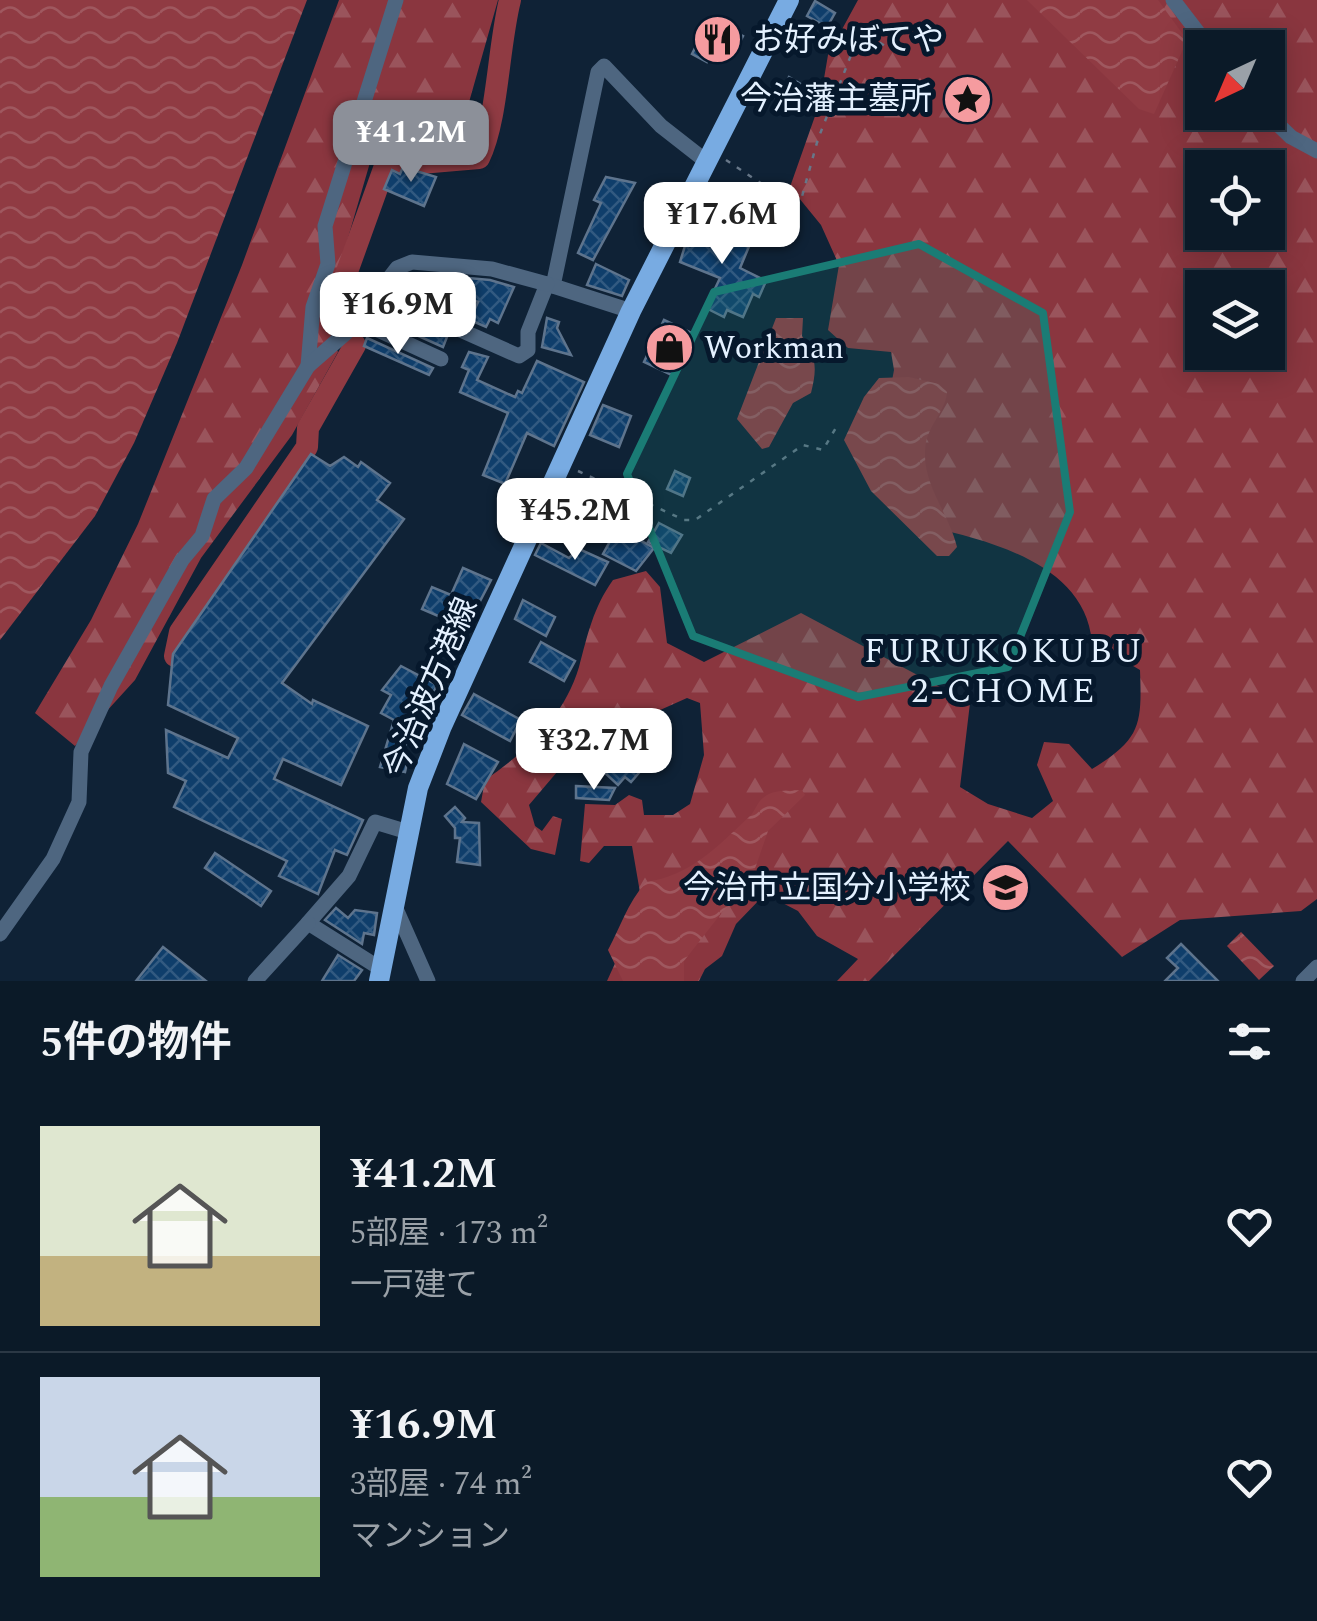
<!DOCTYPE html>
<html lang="ja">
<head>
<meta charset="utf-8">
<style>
  :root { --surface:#0b1a28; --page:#192734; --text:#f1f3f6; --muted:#9aa1a8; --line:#2b3845; --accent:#8c9099 }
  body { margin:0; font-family:Spectral,"Noto Sans JP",serif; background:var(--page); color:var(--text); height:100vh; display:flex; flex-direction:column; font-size:38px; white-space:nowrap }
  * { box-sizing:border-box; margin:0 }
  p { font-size:32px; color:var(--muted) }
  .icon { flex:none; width:55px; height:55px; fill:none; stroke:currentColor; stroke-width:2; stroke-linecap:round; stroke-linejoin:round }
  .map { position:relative; height:981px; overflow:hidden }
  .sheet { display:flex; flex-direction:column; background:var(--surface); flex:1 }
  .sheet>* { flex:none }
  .needle { width:65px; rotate:224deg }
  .tools { position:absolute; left:1185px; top:30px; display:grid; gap:20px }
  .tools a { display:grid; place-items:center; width:100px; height:100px; border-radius:0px; background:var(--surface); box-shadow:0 5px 25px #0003,0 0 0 2px var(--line); font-size:50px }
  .price { position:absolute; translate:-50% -85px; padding:0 22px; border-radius:20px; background:#fff; color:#222; font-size:32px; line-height:65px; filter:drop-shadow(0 2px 5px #0008) }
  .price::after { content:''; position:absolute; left:50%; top:60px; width:30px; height:22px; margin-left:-15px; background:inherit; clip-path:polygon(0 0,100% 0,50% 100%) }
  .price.on { background:var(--accent); color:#fff }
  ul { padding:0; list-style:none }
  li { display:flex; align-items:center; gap:30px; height:250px; padding:0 40px }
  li+li { border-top:2px solid var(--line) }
  li span { display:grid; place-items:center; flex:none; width:280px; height:200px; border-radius:0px; color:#555 }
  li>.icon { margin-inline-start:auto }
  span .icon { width:120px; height:120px; fill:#fffc; stroke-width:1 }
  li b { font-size:42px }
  h2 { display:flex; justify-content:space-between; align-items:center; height:120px; padding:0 40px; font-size:42px }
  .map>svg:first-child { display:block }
  .forest { fill:url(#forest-firs); fill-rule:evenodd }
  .water { fill:url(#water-waves) }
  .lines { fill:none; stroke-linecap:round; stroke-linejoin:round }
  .river { stroke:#903b43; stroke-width:22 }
  .building { fill:url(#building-cross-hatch); stroke:#5e748d; stroke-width:2.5 }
  .path { stroke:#677789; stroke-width:2.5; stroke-dasharray:5 8; stroke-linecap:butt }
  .minor { stroke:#4e6680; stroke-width:15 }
  .major { stroke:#78abe2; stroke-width:20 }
  .marked { fill:#1a7c75; fill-opacity:0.2; stroke:#1a7c75; stroke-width:8; stroke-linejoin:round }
  .labels { text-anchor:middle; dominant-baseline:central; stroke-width:10; stroke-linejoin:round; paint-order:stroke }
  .poi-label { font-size:32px; fill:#e4f1ff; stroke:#06182c; text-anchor:start }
  .street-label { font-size:32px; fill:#e4f1ff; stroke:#06182c }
  .neighbourhood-label { font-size:35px; letter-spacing:2.5px; fill:#e4f1ff; stroke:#06182c }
</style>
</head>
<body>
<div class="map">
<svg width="1317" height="981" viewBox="0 0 1317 981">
  <defs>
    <pattern id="forest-firs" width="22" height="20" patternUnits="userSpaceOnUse" patternTransform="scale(2.5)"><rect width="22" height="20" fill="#8a363f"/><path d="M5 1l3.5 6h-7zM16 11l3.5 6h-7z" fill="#9a545c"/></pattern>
    <pattern id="water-waves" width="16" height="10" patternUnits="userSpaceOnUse" patternTransform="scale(2.5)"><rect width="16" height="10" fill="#903b43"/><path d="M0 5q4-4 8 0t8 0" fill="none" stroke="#9f585f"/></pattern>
    <pattern id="building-cross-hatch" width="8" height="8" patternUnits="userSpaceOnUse" patternTransform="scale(2.5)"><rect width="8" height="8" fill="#0f3e6b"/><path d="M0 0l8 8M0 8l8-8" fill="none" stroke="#325a81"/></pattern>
  </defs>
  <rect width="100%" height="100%" fill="#0f2236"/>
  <g class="forest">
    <polygon points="339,0 498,0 458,141 376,142 324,320 338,352 292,435 201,558 135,680 75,746 35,713 91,620 138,524 242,265"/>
    <path d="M858,0H1317V899L1301,911L1180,920L1122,957L1008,841L869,981H837L858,959L817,936L798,911L765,894L736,924L722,956L705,969L699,981H607L642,904L632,846H604L589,863L580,861L585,804L615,805L629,795L642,800L644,815H673L690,804L704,755L700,703L687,698L640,719L591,732L529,805L535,826L542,831L553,816L562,819L555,855L531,849L481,802L485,780C527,751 564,717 579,667C588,634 593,608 613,580L646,571L660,587L667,643L704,662L801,613L970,703L960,787L988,804L1032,818L1053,801L1037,765L1044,742L1069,744L1092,769C1141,739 1142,725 1140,670L1092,642C1085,565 993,542 931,527L882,434L894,370L891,352L848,348L828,330L839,265L821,225L790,187L820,102L828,55ZM1202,48H1268V112H1202ZM1202,168H1268V232H1202ZM1202,288H1268V352H1202Z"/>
  </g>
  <g class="water">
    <polygon points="0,0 307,0 177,343 134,443 95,516 0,640"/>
    <polygon points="1027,0 1158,0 1187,40 1154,114 1139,109"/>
    <path d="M776,318H803L802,336C817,357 817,369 811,393L793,403L769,447L762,449L737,419Z"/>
    <path d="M909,377L939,384L947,392C946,409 930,424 926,442C919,482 948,510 957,547L949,556H937L871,491L844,440L864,397L879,378Z"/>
    <path d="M802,790L805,795L768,831L748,889L723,911L684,961V981H623L608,950C621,926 627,904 646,882C690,876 717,847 749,817C755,812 757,802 763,798C773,789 789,791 802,790Z"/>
    <polygon points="1241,932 1274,966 1259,980 1227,946"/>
  </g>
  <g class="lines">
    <path class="river" d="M175,656L180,632L307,447L308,428L355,345L342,327L339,294L385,166L479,158C498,119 498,47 510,0"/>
  </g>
  <g class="building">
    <polygon points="815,1 835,13 827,27 807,16"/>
    <polygon points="710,19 743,36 735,52 719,44 707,62 692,54"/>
    <polygon points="789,77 804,86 791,107 776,98"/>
    <polygon points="403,167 436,177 424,206 384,189 392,170 400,174"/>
    <polygon points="606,177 635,183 593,260 578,253 601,203 594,200"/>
    <polygon points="694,217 750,244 740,268 766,281 759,297 753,294 743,317 727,310 724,317 706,308 720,278 680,262"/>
    <polygon points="596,264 629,280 622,296 587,285"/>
    <polygon points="424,274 490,280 514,287 498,323 490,319 486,327 470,320 478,302 456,293 448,312 414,297"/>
    <polygon points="380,309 447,337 443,347 374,316"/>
    <polygon points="547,318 559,322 557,328 571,355 542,347"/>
    <polygon points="664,320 694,334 674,376 644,362"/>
    <polygon points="367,338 433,368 429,375 364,346"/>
    <polygon points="469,352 488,357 477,380 515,397 518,391 522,393 537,361 584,382 554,446 527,433 505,484 483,475 508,413 460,392 469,370 462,367"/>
    <polygon points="603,405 631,416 619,447 590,435"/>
    <polygon points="311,454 330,466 344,457 358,467 361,462 390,483 377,500 404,519 282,683 312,704 313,700 368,726 341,785 283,759 274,779 363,820 347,855 335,850 318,894 279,876 287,861 174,807 186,781 168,773 166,730 228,758 238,738 168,705 173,654"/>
    <polygon points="675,471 690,478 683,496 667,489"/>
    <polygon points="592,483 611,493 595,524 558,504 567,485 586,494"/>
    <polygon points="659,523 682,535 671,553 648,542"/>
    <polygon points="625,532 654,548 636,571 603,554 613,536 620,540"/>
    <polygon points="541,543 569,558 579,549 608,562 595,585 535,555"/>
    <polygon points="463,568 491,580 466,628 422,609 432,587 451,595"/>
    <polygon points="523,600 555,617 546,636 515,619"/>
    <polygon points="541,642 575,661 564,681 530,662"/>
    <polygon points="401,666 437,685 428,703 431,705 398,757 408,759 405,772 380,767 394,720 381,713 391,695 382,690"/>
    <polygon points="474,694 521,720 510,741 462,715"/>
    <polygon points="624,736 650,760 631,782 625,777 618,785 604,772 608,768 601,761"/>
    <polygon points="464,744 498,762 476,799 447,784"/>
    <polygon points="576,786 615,788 609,800 576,798"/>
    <polygon points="455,807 465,818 462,822 479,823 480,865 457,862 460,838 455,838 455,828 445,816"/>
    <polygon points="215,853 271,891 261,906 205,868"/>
    <polygon points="336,908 348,918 355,910 377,913 374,935 364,933 362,944 325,920"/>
    <polygon points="1181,944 1218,981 1165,981 1178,968 1167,958"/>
    <polygon points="163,947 206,981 136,981"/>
    <polygon points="338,955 362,970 354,981 322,981"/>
  </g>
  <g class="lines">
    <g class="path">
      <polyline points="726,160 783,198 801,200 818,139 855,45 863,32 885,46"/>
      <polyline points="578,471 684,520 695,520 803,445 823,450 837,426"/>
    </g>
    <g class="minor">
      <polyline points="1173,0 1210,48"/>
      <polyline points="1265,112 1291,137 1317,151"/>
      <polyline points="553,286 598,72 604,66 661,126 707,162"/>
      <polyline points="377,293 519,356 528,350 528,332 547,284 631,311"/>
      <polyline points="356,320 441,359"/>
      <polyline points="308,366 313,307 328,264 325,226 396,0"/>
      <polyline points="393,902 428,981"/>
      <polyline points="0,934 53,859 79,802 81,752 111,686 182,560 202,536 214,499 246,468 308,366 347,332 397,268 412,262 492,269 547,284"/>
      <polyline points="381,969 308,923 349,876 375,822 408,832"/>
      <polyline points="255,981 308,923"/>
      <polyline points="1303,981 1317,967"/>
    </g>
    <polyline class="major" points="379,981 418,788 442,726 631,311 789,0"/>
  </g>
  <path class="marked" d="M919,244L1043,313L1070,512L1008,667L858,697L693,636L627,474L714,292Z"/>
  <defs>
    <symbol id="restaurant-disc" viewBox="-11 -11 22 22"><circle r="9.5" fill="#f59b9f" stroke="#06182c"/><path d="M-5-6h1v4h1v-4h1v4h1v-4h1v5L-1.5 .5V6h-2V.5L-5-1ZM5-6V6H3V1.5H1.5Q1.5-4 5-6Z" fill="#111"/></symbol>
    <symbol id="sight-disc" viewBox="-11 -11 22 22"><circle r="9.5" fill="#f59b9f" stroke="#06182c"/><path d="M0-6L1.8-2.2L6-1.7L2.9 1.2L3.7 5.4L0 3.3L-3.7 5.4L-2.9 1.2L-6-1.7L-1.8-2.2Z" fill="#111"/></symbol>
    <symbol id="shop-disc" viewBox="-11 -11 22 22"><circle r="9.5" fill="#f59b9f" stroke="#06182c"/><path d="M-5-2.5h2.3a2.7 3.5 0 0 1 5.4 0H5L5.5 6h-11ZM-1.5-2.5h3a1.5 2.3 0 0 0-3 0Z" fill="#111"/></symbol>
    <symbol id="school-disc" viewBox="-11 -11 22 22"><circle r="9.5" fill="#f59b9f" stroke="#06182c"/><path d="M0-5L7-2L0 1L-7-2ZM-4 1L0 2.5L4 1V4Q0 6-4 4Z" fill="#111"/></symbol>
  </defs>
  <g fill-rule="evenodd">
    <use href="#restaurant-disc" x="690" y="12" width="55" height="55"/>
    <use href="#sight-disc" x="940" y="72" width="55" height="55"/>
    <use href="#shop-disc" x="642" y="320" width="55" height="55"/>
    <use href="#school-disc" x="978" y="860" width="55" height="55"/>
  </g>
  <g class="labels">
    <g class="poi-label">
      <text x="752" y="40">お好みぼてや</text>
      <text x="932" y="99" text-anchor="end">今治藩主墓所</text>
      <text x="704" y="348">Workman</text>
      <text x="971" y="888" text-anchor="end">今治市立国分小学校</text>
    </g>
    <g class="street-label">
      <text transform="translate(431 688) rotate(-67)">今治波方港線</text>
    </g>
    <g class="neighbourhood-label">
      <text x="1004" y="651">FURUKOKUBU<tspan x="1004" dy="40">2-CHOME</tspan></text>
    </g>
  </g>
</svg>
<div class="tools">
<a><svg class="needle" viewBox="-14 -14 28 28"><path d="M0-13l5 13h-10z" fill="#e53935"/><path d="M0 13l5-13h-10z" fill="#9aa1a8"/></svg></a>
<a><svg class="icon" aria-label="locate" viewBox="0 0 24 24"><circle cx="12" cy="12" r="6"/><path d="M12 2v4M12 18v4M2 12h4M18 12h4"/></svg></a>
<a><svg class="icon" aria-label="layers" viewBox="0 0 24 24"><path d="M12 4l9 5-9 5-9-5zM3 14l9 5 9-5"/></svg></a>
</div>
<b class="price on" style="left:411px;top:185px">¥41.2M</b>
<b class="price" style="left:722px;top:267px">¥17.6M</b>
<b class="price" style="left:398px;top:357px">¥16.9M</b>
<b class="price" style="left:575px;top:563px">¥45.2M</b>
<b class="price" style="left:594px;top:793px">¥32.7M</b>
</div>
<section class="sheet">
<h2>5件の物件<svg class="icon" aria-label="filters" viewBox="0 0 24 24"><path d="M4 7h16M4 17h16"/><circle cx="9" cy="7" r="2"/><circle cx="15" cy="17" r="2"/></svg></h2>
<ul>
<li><span style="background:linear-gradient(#dfe7d0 65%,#c2b280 0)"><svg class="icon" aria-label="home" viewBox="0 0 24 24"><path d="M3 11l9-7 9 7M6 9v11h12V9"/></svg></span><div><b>¥41.2M</b><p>5部屋 · 173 m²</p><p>一戸建て</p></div><svg class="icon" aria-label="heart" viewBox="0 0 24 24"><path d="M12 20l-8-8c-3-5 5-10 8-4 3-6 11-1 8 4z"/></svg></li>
<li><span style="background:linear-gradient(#c9d6e8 60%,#8fb573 0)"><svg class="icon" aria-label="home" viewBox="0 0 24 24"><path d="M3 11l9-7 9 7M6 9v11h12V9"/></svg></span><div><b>¥16.9M</b><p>3部屋 · 74 m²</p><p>マンション</p></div><svg class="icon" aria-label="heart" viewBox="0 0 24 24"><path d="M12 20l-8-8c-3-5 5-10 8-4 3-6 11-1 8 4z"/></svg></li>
</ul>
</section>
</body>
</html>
